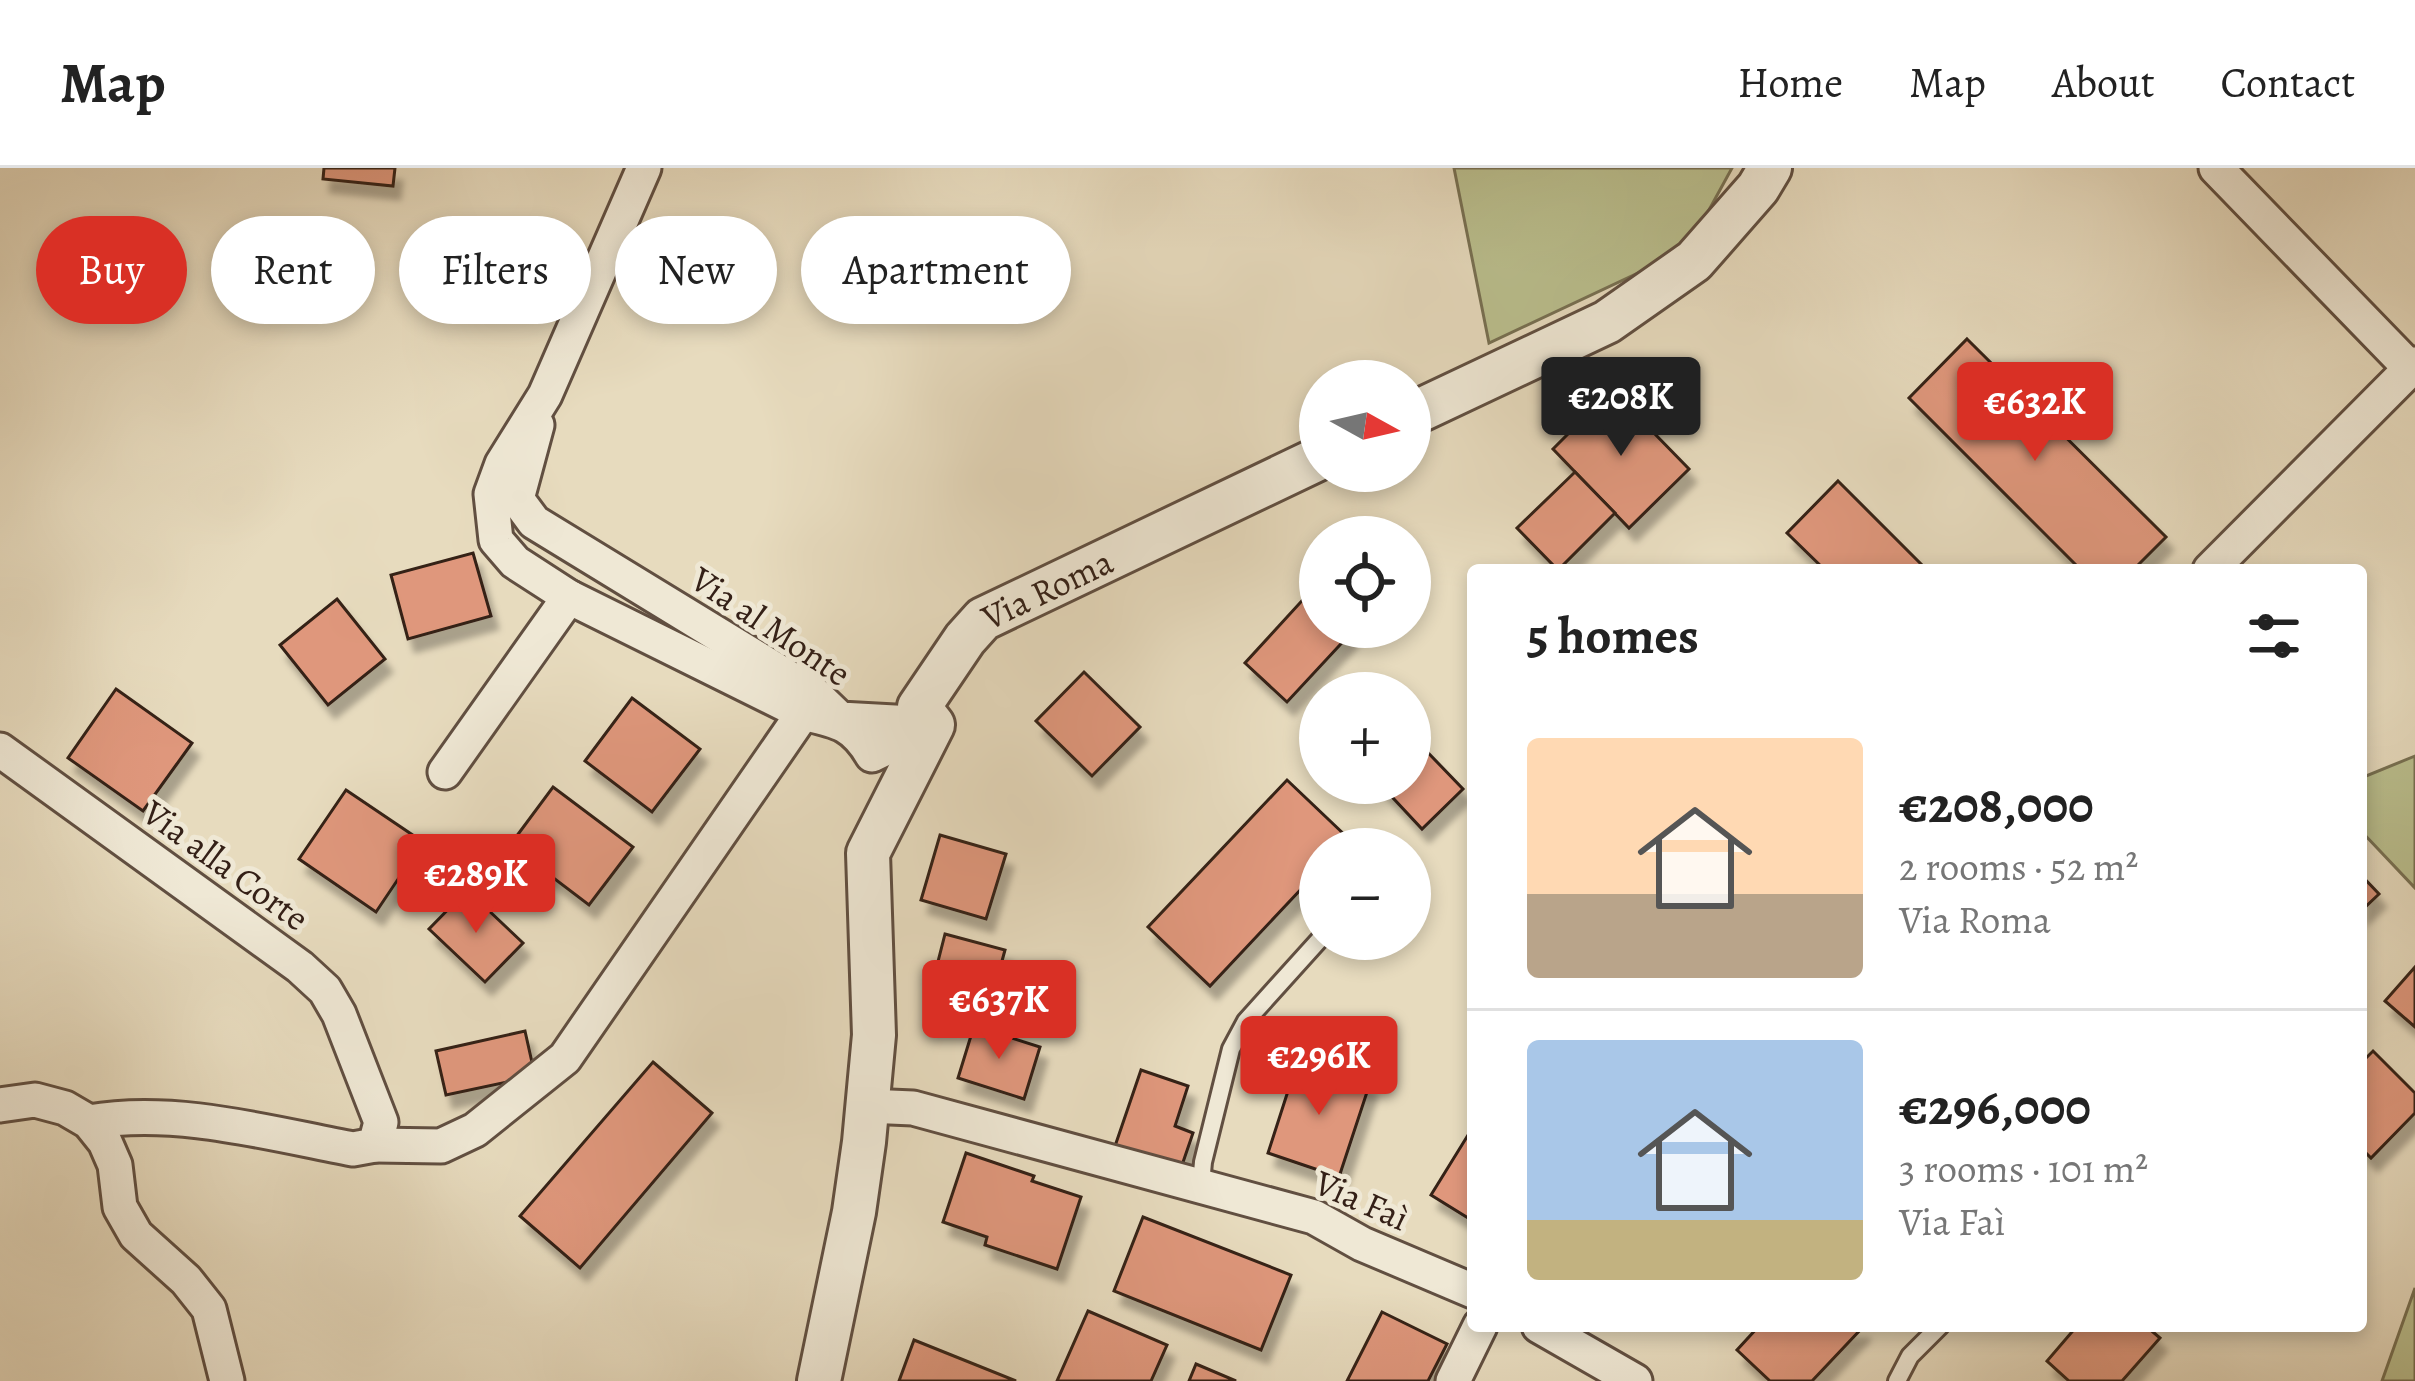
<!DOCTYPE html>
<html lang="en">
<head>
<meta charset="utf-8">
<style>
  :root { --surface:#fff; --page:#f2f2f2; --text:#222; --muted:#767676; --line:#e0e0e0; --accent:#d93025 }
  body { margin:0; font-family:Alegreya,serif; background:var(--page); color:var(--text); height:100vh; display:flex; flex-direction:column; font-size:45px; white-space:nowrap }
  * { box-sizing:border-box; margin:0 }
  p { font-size:39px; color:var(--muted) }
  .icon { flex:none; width:66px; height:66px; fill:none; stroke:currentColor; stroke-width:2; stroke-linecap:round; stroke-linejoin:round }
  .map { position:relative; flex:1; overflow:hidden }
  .panel { position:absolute; left:1467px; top:396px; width:900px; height:768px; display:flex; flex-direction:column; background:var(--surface); border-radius:12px; box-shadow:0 6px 18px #0003 }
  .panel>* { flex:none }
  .banner { position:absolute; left:36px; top:48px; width:1140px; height:108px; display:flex; gap:24px }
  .needle { width:78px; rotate:98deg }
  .controls { position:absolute; left:1299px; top:192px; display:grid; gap:24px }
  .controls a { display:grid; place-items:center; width:132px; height:132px; border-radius:50%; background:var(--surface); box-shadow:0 6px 18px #0003; font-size:60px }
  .price { position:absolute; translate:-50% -102px; padding:0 27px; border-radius:12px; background:var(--accent); color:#fff; font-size:39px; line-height:78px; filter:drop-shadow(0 3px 6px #0008) }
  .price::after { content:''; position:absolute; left:50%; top:72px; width:36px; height:27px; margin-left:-18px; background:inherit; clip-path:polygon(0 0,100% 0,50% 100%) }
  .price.selected { background:#222; color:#fff }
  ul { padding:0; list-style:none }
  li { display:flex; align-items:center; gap:36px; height:300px; padding:0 60px }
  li+li { border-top:3px solid var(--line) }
  li span { display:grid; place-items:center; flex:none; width:336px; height:240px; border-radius:12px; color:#555 }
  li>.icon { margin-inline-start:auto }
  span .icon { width:144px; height:144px; fill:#fffc; stroke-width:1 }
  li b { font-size:51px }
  h2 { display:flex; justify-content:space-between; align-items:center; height:144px; padding:0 60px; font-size:51px }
  .chip { padding:0 42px; border-radius:54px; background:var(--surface); box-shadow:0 6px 18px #0003; font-size:42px; line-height:108px }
  .chip.selected { background:var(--accent); color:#fff }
  header { display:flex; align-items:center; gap:72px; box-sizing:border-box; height:168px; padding:0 60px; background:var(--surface); border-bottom:3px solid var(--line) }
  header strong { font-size:57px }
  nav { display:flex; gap:66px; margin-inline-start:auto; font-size:42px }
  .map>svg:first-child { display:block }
  .green { fill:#babf8e; stroke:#777052; stroke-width:3 }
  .building { fill:#df977b; stroke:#342017; stroke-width:3; filter:url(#shadow) }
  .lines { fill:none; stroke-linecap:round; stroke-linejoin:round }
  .service-casing { stroke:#614f41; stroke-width:22 }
  .minor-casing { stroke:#614f41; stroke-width:39 }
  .tertiary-casing { stroke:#614f41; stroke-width:48 }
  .service { stroke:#efe8d5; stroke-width:16 }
  .minor { stroke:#efe8d5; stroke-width:33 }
  .tertiary { stroke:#efe8d5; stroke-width:42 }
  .labels { text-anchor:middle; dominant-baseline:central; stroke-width:10; stroke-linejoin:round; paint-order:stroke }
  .street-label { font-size:36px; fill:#342017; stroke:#efe8d5 }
</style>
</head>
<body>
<header>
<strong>Map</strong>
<nav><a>Home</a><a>Map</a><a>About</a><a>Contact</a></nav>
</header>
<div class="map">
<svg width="2415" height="1213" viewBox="0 0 2415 1213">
  <defs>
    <filter id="shadow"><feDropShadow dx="7" dy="13" stdDeviation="3" flood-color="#0004"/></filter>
  </defs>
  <rect width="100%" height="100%" fill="#e7dbbe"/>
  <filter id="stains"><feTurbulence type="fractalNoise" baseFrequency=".00167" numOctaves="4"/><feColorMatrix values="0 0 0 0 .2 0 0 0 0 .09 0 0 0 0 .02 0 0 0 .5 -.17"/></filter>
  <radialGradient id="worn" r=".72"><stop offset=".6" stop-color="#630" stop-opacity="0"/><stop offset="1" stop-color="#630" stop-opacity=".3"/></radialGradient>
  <g class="green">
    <polygon points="1454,0 1732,0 1687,82 1489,175"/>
    <polygon points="2415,588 2415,720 2361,663 2361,610"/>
    <polygon points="2415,1120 2415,1213 2382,1213"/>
  </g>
  <g class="building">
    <polygon points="324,0 395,0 393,18 323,11"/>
    <polygon points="1967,171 2166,369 2133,402 2081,402 1909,230"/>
    <polygon points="1612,222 1689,301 1629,360 1553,281"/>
    <polygon points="1575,304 1615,345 1558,402 1517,360"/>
    <polygon points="1838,313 1927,402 1825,402 1787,365"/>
    <polygon points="473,385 491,448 408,471 391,407"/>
    <polygon points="1309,425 1320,435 1320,459 1345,459 1351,465 1287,534 1245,495"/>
    <polygon points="337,431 385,491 328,537 280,477"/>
    <polygon points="1084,504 1140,559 1092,608 1036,553"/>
    <polygon points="116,521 192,575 143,643 68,590"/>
    <polygon points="632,530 700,581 652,644 585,593"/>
    <polygon points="1410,566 1463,621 1422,661 1379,615 1410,615"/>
    <polygon points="1287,612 1349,671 1339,681 1320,681 1320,701 1210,818 1148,759"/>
    <polygon points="553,619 633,679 589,737 510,677"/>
    <polygon points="346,622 423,674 376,744 299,691"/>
    <polygon points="940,667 1006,686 986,751 921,732"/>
    <polygon points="2361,707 2379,726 2361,743"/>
    <polygon points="467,722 523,775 485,814 429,761"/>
    <polygon points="945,766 1005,782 989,841 930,825"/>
    <polygon points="2415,799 2415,859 2385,833"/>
    <polygon points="974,858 1040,879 1024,931 958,910"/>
    <polygon points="525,863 535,908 446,927 436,883"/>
    <polygon points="2373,883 2415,925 2415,945 2371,990 2361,980 2361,895"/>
    <polygon points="1298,892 1370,915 1339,1009 1268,985"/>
    <polygon points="653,894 712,945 580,1100 520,1048"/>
    <polygon points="1141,902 1188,918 1175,958 1193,965 1180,1003 1114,981"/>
    <polygon points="1473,959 1473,1053 1431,1027"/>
    <polygon points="966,985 1034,1008 1032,1013 1081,1029 1057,1101 985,1077 987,1069 943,1054"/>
    <polygon points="1143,1049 1291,1107 1261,1182 1114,1123"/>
    <polygon points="1088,1143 1167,1177 1151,1213 1057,1213"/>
    <polygon points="1382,1144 1447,1176 1428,1213 1347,1213"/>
    <polygon points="1759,1158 1862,1158 1863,1159 1812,1213 1770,1213 1737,1182"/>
    <polygon points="2077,1158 2146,1158 2160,1170 2122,1213 2069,1213 2047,1193"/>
    <polygon points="914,1172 1016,1213 899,1213"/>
    <polygon points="1196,1196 1236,1213 1189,1213"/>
  </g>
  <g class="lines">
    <defs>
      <g id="service">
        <polyline points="1201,1016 1203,994 1231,881 1246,853 1320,771"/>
        <polyline points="1897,1213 1910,1188 1940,1158"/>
      </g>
      <g id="minor">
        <path d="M644,0L545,227L502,296L491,326L496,372L515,394L569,429L803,545C837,553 853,555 872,587L933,557"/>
        <polyline points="2216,0 2410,200"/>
        <polyline points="537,257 517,331 534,354 812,524 840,551 931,556"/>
        <polyline points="2210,402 2415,196"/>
        <path d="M0,582L300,799L325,822L339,846L381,954L375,977L353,981C268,965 176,939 89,954"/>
        <polyline points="445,604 569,429"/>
        <polyline points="0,937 35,932 65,940 89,954 105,974 115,997 120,1039 136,1067 186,1112 209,1141 227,1213"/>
        <polyline points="867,938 913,940 1314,1049 1362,1076 1473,1123"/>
        <polyline points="375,977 441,978 475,962 565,890 803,545"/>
        <polyline points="1539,1158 1635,1213"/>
        <polyline points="1453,1213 1480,1158"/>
      </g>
      <g id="tertiary">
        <polyline points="1410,247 1607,154 1694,93 1758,20 1770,0"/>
        <path id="s1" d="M819,1213L854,1044L864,974L874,867L868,685L933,557L919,539L965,471L983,451L1320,290"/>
      </g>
    </defs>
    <use href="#service" class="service-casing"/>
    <use href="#minor" class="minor-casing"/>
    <use href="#tertiary" class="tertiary-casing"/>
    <use href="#service" class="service"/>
    <use href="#minor" class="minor"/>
    <use href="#tertiary" class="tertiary"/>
  </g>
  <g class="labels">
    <g class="street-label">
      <text stroke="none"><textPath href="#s1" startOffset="879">Via Roma</textPath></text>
      <text transform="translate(771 458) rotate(34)">Via al Monte</text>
      <text transform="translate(226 697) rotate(36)">Via alla Corte</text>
      <text transform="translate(1362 1032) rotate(24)">Via Faì</text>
    </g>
  </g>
  <rect width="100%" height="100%" filter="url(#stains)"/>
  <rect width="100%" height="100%" fill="url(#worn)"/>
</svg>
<div class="controls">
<a><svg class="needle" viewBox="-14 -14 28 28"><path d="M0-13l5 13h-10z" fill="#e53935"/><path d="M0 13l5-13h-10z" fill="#767676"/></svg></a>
<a><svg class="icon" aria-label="locate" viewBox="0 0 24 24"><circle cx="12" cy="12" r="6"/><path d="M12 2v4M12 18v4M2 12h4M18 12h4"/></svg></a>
<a>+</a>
<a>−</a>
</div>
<b class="price selected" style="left:1621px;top:291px">€208K</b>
<b class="price" style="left:2035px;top:296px">€632K</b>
<b class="price" style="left:476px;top:768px">€289K</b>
<b class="price" style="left:999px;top:894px">€637K</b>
<b class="price" style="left:1319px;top:950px">€296K</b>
<div class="banner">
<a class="chip selected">Buy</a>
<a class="chip">Rent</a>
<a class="chip">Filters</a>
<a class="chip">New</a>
<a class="chip">Apartment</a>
</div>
<section class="panel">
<h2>5 homes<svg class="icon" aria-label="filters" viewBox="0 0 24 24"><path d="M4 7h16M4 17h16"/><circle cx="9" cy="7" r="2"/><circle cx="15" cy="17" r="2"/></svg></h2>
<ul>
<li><span style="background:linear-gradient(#ffd9b3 65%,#b9a48a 0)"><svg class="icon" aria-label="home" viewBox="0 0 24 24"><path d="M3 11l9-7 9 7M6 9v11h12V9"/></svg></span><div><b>€208,000</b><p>2 rooms · 52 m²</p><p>Via Roma</p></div></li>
<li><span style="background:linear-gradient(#a9c7e8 75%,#c2b280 0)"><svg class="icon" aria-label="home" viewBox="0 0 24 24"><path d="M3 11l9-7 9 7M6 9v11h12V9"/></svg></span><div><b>€296,000</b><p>3 rooms · 101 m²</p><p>Via Faì</p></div></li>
</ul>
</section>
</div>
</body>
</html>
